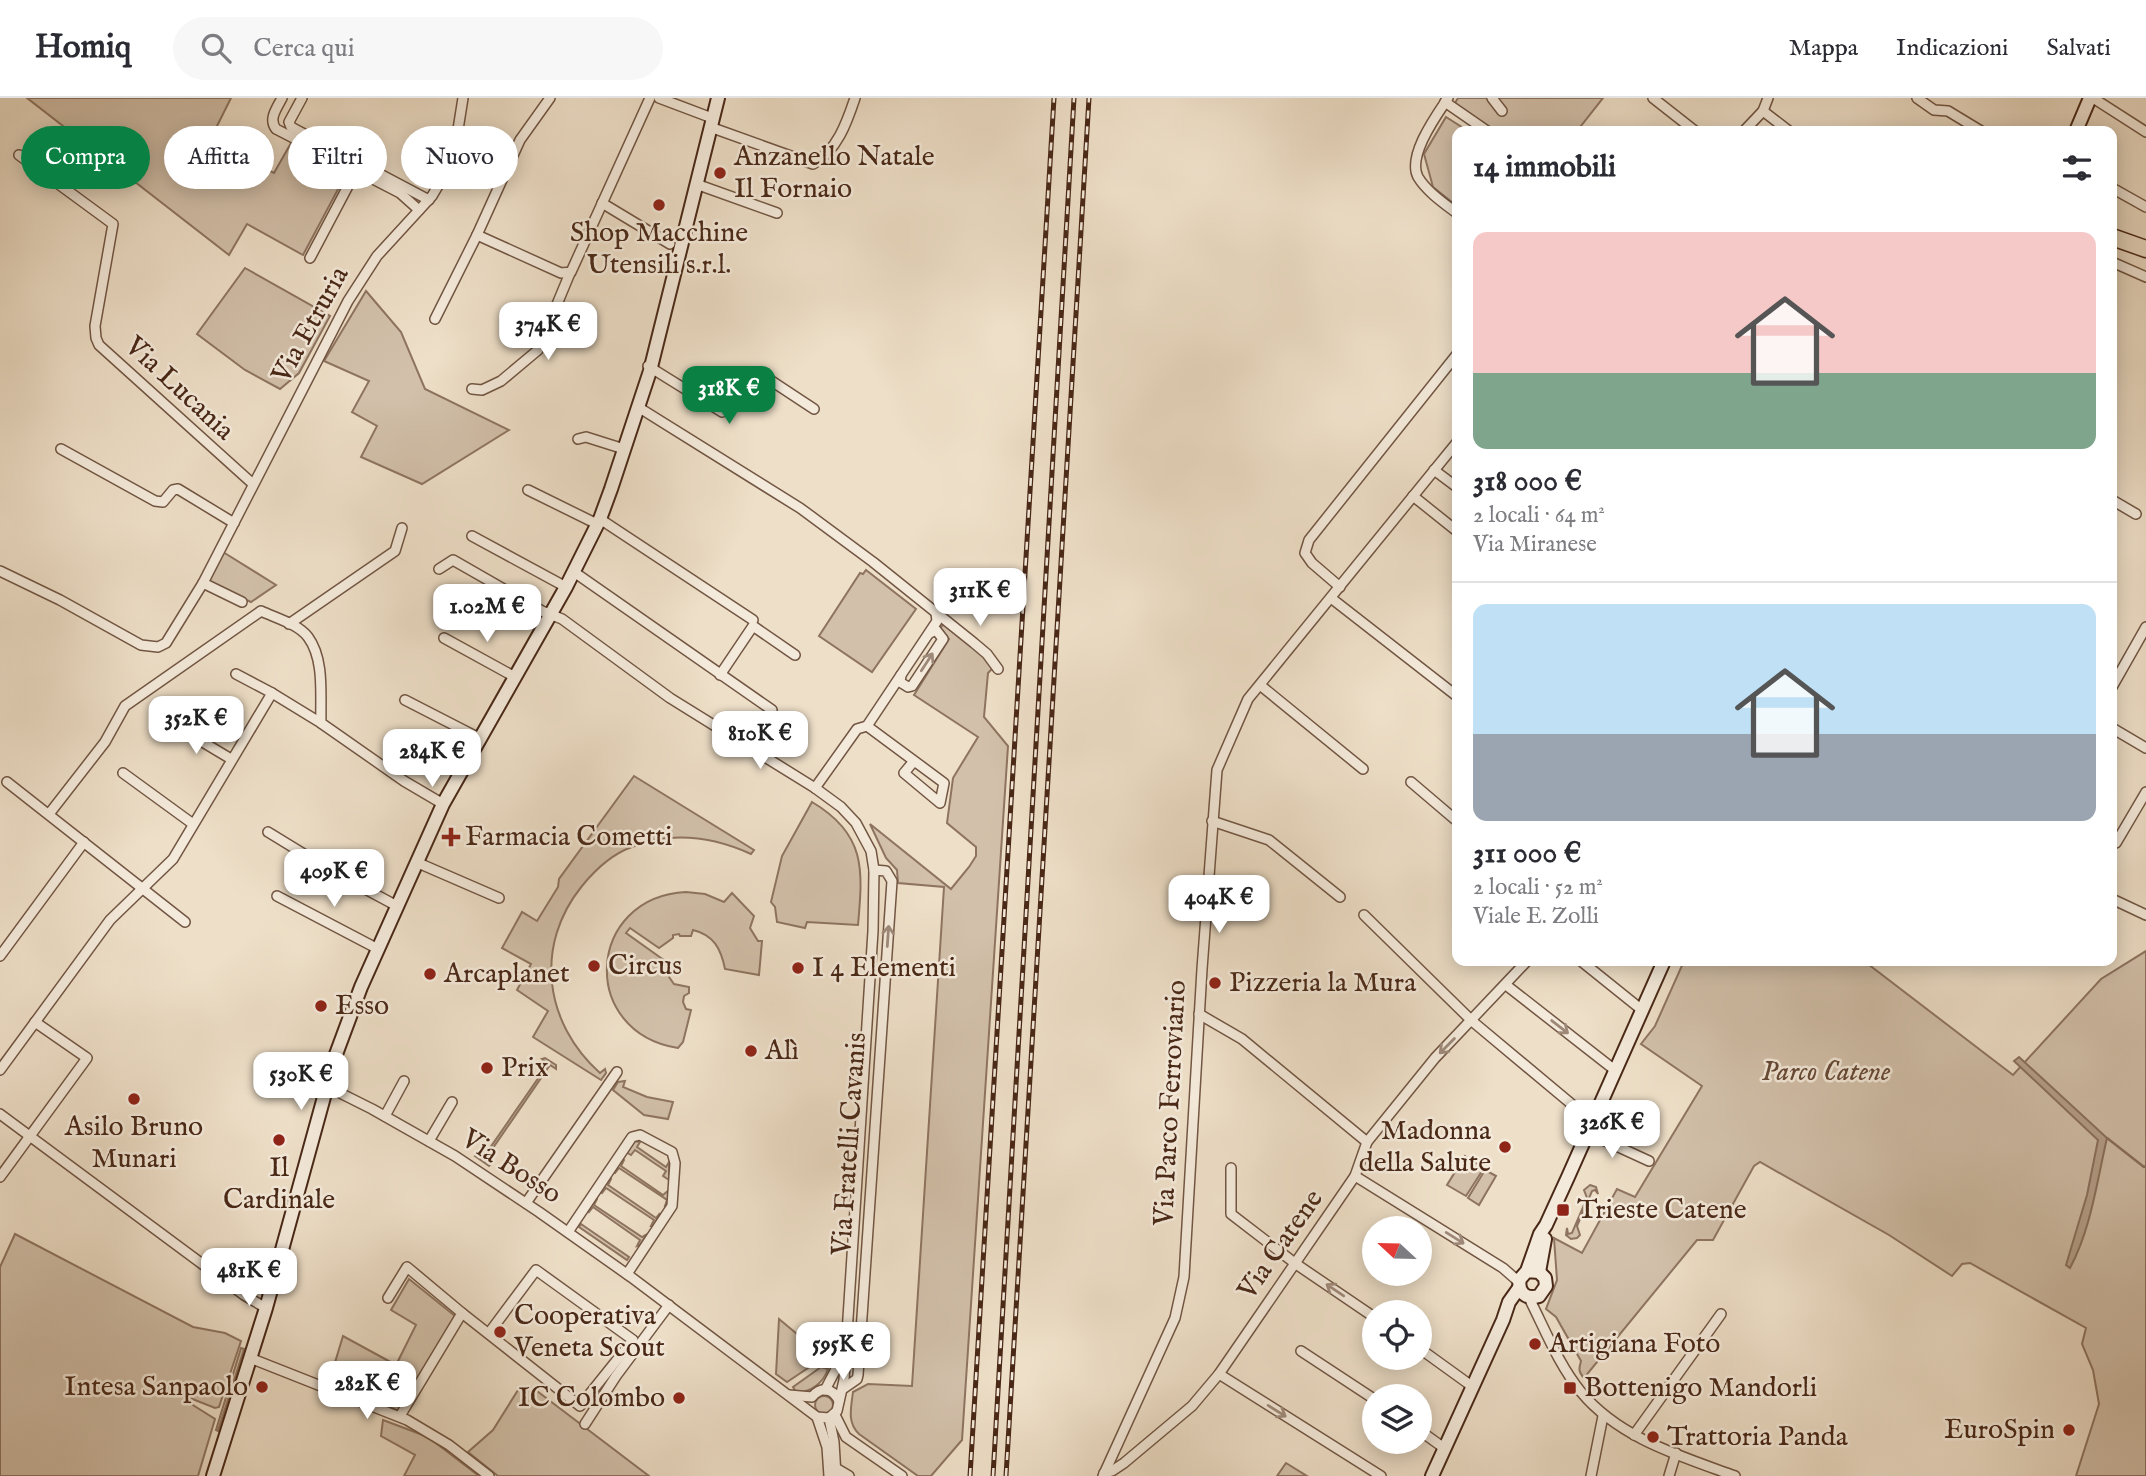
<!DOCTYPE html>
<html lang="it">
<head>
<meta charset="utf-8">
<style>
  :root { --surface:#fff; --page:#f7f7f7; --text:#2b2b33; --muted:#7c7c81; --line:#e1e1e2; --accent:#0b8043 }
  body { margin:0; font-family:"IM FELL English",serif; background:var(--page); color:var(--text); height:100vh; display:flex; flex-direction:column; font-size:26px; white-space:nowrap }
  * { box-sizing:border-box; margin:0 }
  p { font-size:23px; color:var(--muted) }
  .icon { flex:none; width:38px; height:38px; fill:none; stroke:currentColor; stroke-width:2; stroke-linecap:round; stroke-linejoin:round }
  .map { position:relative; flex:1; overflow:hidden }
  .drawer { position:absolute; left:1452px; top:28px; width:665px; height:840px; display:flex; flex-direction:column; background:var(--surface); border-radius:14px; box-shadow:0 4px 18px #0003 }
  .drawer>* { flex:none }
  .guide { position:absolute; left:21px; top:28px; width:665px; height:63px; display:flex; gap:14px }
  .needle { width:46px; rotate:292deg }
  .controls { position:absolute; left:1362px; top:1118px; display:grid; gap:14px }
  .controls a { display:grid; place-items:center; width:70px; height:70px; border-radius:50%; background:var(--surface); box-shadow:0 4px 18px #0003; font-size:35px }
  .price { position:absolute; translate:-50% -60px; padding:0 16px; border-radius:14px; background:#fff; color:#222; font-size:23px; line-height:46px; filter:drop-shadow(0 2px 4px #0008) }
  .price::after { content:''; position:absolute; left:50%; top:42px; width:21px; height:16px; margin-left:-10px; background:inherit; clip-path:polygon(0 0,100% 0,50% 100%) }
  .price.selected { background:var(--accent); color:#fff }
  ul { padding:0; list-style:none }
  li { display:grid; align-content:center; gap:14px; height:371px; padding:0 21px }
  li+li { border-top:2px solid var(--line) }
  li span { display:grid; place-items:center; height:217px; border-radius:14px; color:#555 }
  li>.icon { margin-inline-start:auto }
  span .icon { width:126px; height:126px; fill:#fffc; stroke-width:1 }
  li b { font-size:30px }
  h2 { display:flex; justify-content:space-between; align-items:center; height:84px; padding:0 21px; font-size:30px }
  .pill { padding:0 24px; border-radius:32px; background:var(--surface); box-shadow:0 4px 18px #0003; font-size:24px; line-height:63px }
  .pill.selected { background:var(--accent); color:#fff }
  header { display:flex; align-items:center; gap:42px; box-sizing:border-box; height:98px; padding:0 35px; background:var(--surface); border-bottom:2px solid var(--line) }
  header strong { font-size:33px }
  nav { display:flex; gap:38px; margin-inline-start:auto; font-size:24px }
  .search { width:490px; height:63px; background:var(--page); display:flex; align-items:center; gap:18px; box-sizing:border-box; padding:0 24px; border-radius:38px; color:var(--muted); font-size:26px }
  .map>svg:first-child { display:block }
  .green { fill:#d2c0aa; stroke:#8e7460; stroke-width:2 }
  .water { fill:#b6a18c; stroke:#8a715d; stroke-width:2 }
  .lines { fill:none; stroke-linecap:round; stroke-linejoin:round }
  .stream { stroke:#8a715d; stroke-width:2.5 }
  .street-casing { stroke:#725643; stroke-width:12 }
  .secondary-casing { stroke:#492817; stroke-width:16 }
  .highway-casing { stroke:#492817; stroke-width:19 }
  .street { stroke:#f4eadb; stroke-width:9 }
  .secondary { stroke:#f4eadb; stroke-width:12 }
  .highway { stroke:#eedfc8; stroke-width:16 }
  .rail-casing { stroke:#492817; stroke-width:5 }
  .rail { stroke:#f4eadb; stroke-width:2.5; stroke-dasharray:8; stroke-linecap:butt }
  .oneway { stroke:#9e8979 }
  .poi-dot { fill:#8f2418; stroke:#f4eadb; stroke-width:2.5 }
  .labels { text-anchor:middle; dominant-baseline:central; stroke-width:5; stroke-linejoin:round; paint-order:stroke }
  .poi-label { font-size:28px; fill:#492817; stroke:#f4eadb; text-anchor:start }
  .street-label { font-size:28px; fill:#492817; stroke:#f4eadb }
  .park-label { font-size:28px; font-style:italic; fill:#644634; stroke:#f4eadb }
</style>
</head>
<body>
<header>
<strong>Homiq</strong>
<div class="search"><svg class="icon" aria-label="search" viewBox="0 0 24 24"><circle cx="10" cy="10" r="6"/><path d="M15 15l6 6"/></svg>Cerca qui</div>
<nav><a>Mappa</a><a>Indicazioni</a><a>Salvati</a></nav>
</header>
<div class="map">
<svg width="2146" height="1378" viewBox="0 0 2146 1378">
  <rect width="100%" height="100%" fill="#eedfc8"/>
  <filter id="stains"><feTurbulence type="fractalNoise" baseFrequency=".00286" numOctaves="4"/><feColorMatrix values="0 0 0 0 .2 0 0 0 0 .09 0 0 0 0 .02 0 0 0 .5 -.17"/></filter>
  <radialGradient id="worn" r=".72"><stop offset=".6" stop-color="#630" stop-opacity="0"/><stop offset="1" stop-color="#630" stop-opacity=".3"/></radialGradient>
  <g class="green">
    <polygon points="27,0 231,0 210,42 274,75 291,45 300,50 301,58 304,61 344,80 303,157 247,126 229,157"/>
    <polygon points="1458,0 1603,0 1577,33 1495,33 1455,5"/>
    <polygon points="1446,19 1468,33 1458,33 1458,109 1433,89 1424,56"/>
    <polygon points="245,170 330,218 299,275 280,291 245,272 197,236"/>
    <polygon points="366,193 401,234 425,291 509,332 422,386 361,359 377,328 352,314 369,283 324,263"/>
    <polygon points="223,454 276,487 251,504 212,487 209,481"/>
    <polygon points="866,472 916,511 872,574 819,538 860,475 863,476"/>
    <path d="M944,526L979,552L994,569L988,575L984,619L1008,648L962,1342L931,1378H918L859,1336C847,1325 851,1310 853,1294L868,1286L912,1288L944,789L898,785L897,772L886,760L870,726L951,791L969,769L976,758V749L947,725L953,680L978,639L914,597L949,541L940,530Z"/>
    <path d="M634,678L754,752L751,756C713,739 672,733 632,749C612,756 595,772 582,788C534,847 544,925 600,975L605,971L606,975L601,982L533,939L548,913L517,892L531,866L502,850L522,814L537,823L558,789L559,781Z"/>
    <path d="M812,704C866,736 863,771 858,827L807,824L805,830L777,824L775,809L771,804L782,758Z"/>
    <path d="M686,794L705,796L724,804L732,795L754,818L750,830L758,843H762L759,877L725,871C721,851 714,837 693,832L691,838H680L679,836L673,837V840L659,850L630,830L626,835L668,865L669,879L674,886L689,889V895L684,898L683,904L686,911L691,912L683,944L678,950C578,934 586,799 686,794Z"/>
    <path d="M2146,853V1378H2076L2099,1306L2093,1272L2082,1246L2086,1230L1970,1165L1962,1166L1952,1178L1889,1137L1760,1064L1754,1068L1713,1142H1697L1584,1280C1578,1274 1579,1270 1581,1263L1556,1219L1546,1211L1557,1182L1554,1140L1582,1155L1617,1091L1635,1099L1702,988L1641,946L1655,928L1684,863H1864L2013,977L2101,881Z"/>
    <polygon points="545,960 556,967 556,971 550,967 493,1050 495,1052 490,1060 493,1063 489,1068 475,1058 479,1053 485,1057 548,966 542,961"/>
    <polygon points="625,983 623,989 647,999 673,1004 668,1021 644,1017 613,992 618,984"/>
    <polygon points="634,1043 640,1044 637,1049 666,1069 669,1064 669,1082 663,1078 666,1073 635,1052 631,1057 626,1054"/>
    <polygon points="1465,1058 1484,1070 1466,1098 1447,1087"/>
    <polygon points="622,1060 624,1062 621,1068 663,1097 669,1092 668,1108 665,1108 667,1102 619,1070 615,1075 613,1074"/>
    <polygon points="1485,1072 1496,1078 1479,1107 1468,1100"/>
    <polygon points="609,1080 611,1081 608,1087 656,1120 660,1115 654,1128 651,1128 654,1122 606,1090 602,1095 600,1093"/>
    <polygon points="1590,1087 1596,1089 1598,1096 1595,1092 1592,1093 1577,1128 1580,1137 1577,1140 1571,1141 1566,1137 1567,1130 1568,1136 1572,1135 1587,1100 1584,1092"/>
    <polygon points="595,1100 597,1101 594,1107 642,1139 647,1136 640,1147 637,1148 640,1142 593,1109 589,1114 588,1112"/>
    <polygon points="581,1126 629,1159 627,1162 579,1129"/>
    <polygon points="15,1136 193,1229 225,1235 241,1243 219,1309 215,1310 190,1300 188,1304 215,1321 198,1378 0,1378 0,1169"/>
    <polygon points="409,1181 455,1218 398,1313 330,1281 343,1238 396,1267 416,1227 391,1212"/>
    <polygon points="779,1221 821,1256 820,1262 787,1284 776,1276"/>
    <polygon points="241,1250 244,1251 218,1333 216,1332"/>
    <path d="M821,1269L828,1271C823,1285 811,1295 796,1294L793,1289Z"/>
    <polygon points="529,1288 537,1293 649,1378 498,1378 468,1354 493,1332 518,1292"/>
    <circle cx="824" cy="1307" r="9"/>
    <polygon points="383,1322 428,1339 479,1378 404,1378 415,1357 381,1338"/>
    <polygon points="1286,1365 1307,1378 1277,1378"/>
  </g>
  <path class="water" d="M2019,959L2107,1040C2097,1083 2091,1131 2070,1170L2066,1167L2087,1097L2098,1042L2014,963Z"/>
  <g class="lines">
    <polyline class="stream" points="2107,1040 2144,1069 2146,1068"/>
    <defs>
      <g id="street">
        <path d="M282,0C277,10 268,21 276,31L400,95L419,112"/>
        <polyline points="302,0 289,24 291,29 429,102"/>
        <polyline points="659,0 712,20"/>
        <path d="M1448,0C1436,18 1407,58 1418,79C1427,94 1445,106 1458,116"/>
        <polyline points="1492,0 1502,13"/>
        <polyline points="1653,0 1695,33"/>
        <polyline points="1917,0 1934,12 1948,13 1981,33"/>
        <polyline points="2093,0 2146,34"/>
        <polyline points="1445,4 1487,33"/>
        <polyline points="1763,13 1789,33"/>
        <path d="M710,29L813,66C837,53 847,24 855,0"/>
        <polyline points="1744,33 1763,13 1768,0"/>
        <polyline points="19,57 113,126 95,228 96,240 99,247 253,386"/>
        <polyline points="696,86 777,115"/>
        <polyline points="2112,90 2146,109"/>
        <polyline points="602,105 670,146"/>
        <polyline points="477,137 561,175 571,174 650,0"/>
        <polyline points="310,160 356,73"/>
        <polyline points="2112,164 2146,179"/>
        <polyline points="435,221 477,137 520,42 550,0"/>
        <path d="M648,268L722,314C740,310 739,283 757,277L767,280L814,311"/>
        <polyline points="472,291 482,292 501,283 538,252 570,175"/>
        <polyline points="638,309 800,410 873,464 974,545 987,556 998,571"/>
        <polyline points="578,341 586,339 624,351"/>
        <polyline points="61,351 155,403 163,404 173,392 178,391 234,425"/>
        <polyline points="1434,372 1458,390"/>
        <polyline points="528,392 597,426"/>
        <polyline points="1413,398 1458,434"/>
        <polyline points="2112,402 2136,416"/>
        <polyline points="600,421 753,522"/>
        <polyline points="472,438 566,489"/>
        <polyline points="0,473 60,502 141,547 158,549 166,545 203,485 348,203 377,158 432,98 445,76 456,44 463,0"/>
        <polyline points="574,474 772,612"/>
        <polyline points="203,485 242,504"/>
        <polyline points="1340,489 1312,465 1305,455 1309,442 1458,255"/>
        <polyline points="1331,500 1458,599"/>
        <polyline points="289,526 395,453 402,430"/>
        <polyline points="444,540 515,579"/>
        <polyline points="720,577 753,528 795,557"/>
        <polyline points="901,577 900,584 908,589 912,588 943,541 936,532 930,535"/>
        <polyline points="1260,587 1363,671"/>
        <polyline points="2112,589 2146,529"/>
        <polyline points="272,595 321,625"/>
        <polyline points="405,602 479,640"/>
        <polyline points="176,628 231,661"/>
        <polyline points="867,628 944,685 940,705 904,675 914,663"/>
        <polyline points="2112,630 2146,650"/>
        <polyline points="123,675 193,726"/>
        <polyline points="7,684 185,824"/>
        <polyline points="1411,684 1458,724"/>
        <polyline points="815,690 857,631 867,628 937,523 936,515"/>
        <path d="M49,716L105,644L125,608L261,513C276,520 298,526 308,539C325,562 320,598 321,625L404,683L443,706"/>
        <polyline points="1212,723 1269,742 1340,799"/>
        <polyline points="268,734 330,772 397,808"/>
        <polyline points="2116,745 2146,694"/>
        <polyline points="416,764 499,800"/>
        <polyline points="277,798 378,851"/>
        <polyline points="2112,801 2146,817"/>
        <polyline points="1364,817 1472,923 1593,1024"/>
        <polyline points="0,858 84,744"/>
        <polyline points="1581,863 1642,912"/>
        <polyline points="1506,887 1616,973"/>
        <polyline points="1199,916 1242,941 1367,1044"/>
        <polyline points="0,972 110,822 173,761 272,595 236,576"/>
        <polyline points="326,988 372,1011 455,1058 539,1114 631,1179 817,1319 829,1320 837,1313 844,1282 873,833 874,772 871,753 856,725 841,709 815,690 670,600 562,521 542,513 453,462 439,471"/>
        <polyline points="0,1016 244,1197 266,1210"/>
        <polyline points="385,1018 404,983"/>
        <polyline points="1588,1035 1649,1063"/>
        <polyline points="429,1043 452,1004"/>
        <polyline points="1231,1070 1231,1116 1296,1166 1374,1219"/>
        <polyline points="1355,1078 1503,1170 1519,1184"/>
        <polyline points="0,1079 87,960 35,924"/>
        <polyline points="526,1105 617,974"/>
        <polyline points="568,1134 632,1039 640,1037 672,1054 675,1065 672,1108 627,1176"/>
        <path d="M1531,1199V1204C1546,1234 1559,1267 1581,1294C1619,1340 1680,1358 1735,1378"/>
        <polyline points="388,1200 407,1169 462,1215 400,1318"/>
        <polyline points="462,1215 580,1308 633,1242 536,1172 489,1235"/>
        <polyline points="1419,1250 1473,1289"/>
        <polyline points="1301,1253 1374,1301"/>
        <polyline points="250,1260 407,1322 449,1347 489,1378"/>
        <polyline points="1219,1276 1381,1378"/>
        <polyline points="844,1290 857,1281 858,1277 892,783 886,773 874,772"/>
        <polyline points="825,1292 835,1273 843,1250"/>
        <path d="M789,1297L812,1299C821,1288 833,1290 839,1303"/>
        <polyline points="835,1317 846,1339 902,1378"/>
        <polyline points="817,1319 827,1349 829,1378"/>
        <polyline points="829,1320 834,1344 836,1378"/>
        <polyline points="585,1326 616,1278 669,1207"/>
        <polyline points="1419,1332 1444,1350"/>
        <polyline points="1634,1337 1721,1216"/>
        <polyline points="832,1368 849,1378"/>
        <polyline points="1104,1375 1112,1373 1124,1365 1192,1308 1219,1276 1355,1078 1367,1044 1435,960 1527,863"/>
        <polyline points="1103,1378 1175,1220 1184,1179 1202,871 1217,672 1248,601 1458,343"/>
        <polyline points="1591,1378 1603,1318"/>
        <polyline points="1669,1378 1676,1355"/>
      </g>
      <g id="secondary">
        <polyline points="2076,33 2090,0"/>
        <path d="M1527,1173L1539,1174L1545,1180L1546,1188L1539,1198C1526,1202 1517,1194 1520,1181L1527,1173L1540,1136L1546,1127L1568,1079L1664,863"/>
        <polyline points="1539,1174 1545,1141"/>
        <polyline points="213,1378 266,1210 335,959 361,889 443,706 566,489 600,421 611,391 650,273 718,0"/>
        <polyline points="1432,1378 1503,1222 1509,1204 1519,1190"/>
      </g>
      <polyline id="highway" points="2112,139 2146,151"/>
    </defs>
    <use href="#street" class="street-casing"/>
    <use href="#secondary" class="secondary-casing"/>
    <use href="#highway" class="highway-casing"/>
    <use href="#street" class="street"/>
    <use href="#secondary" class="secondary"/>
    <use href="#highway" class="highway"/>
    <defs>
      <g id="rail">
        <polyline points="970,1378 1054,0"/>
        <polyline points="993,1378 1074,0"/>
        <polyline points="1006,1378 1089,0"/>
      </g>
    </defs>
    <use href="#rail" class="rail-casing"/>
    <use href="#rail" class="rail"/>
  </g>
  <defs><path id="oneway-shaft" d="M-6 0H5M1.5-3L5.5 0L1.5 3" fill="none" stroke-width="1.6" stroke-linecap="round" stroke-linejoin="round" transform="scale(1.75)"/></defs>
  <g class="oneway">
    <use href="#oneway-shaft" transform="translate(927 564) rotate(-57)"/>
    <use href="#oneway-shaft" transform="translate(888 838) rotate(-86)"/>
    <use href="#oneway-shaft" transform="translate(1560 929) rotate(38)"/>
    <use href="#oneway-shaft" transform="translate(1447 948) rotate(135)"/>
    <use href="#oneway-shaft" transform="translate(1455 1140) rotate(32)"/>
    <use href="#oneway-shaft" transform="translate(1335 1192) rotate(-146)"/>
    <use href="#oneway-shaft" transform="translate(1277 1313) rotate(32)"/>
  </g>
  <g class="poi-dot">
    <circle cx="720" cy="75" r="7"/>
    <circle cx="659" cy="107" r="7"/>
    <path d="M447.5 728.5h7v7h7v7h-7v7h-7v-7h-7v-7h7z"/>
    <circle cx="594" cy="868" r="7"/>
    <circle cx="798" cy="870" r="7"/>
    <circle cx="430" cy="876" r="7"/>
    <circle cx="1215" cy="885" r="7"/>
    <circle cx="321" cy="908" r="7"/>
    <circle cx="751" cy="953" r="7"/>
    <circle cx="487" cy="970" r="7"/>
    <circle cx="134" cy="1001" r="7"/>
    <circle cx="279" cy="1042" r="7"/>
    <circle cx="1505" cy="1049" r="7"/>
    <rect x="1556" y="1105" width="14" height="14" rx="3.5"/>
    <circle cx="500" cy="1234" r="7"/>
    <circle cx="1535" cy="1246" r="7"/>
    <circle cx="262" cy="1289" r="7"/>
    <rect x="1563" y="1283" width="14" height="14" rx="3.5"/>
    <circle cx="679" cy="1300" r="7"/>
    <circle cx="2069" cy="1332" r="7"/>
    <circle cx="1653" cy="1339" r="7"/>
  </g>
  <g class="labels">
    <g class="poi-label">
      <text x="734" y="59">Anzanello Natale<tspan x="734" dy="32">Il Fornaio</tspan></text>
      <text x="659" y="135" text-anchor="middle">Shop Macchine<tspan x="659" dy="32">Utensili s.r.l.</tspan></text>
      <text x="465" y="739">Farmacia Cometti</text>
      <text x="608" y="868">Circus</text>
      <text x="812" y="870">I 4 Elementi</text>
      <text x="444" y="876">Arcaplanet</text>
      <text x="1229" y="885">Pizzeria la Mura</text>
      <text x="335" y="908">Esso</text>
      <text x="765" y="953">Alì</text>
      <text x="501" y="970">Prix</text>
      <text x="134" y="1029" text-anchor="middle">Asilo Bruno<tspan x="134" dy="32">Munari</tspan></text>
      <text x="1491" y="1033" text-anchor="end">Madonna<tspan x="1491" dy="32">della Salute</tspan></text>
      <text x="279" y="1070" text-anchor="middle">Il<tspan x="279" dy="32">Cardinale</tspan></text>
      <text x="1577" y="1112">Trieste Catene</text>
      <text x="514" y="1218">Cooperativa<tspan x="514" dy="32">Veneta Scout</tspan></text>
      <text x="1549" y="1246">Artigiana Foto</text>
      <text x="248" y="1289" text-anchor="end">Intesa Sanpaolo</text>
      <text x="1584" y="1290">Bottenigo Mandorli</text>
      <text x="665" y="1300" text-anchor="end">IC Colombo</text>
      <text x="2055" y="1332" text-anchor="end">EuroSpin</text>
      <text x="1667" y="1339">Trattoria Panda</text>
    </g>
    <g class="street-label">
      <text transform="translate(311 227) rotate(-61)">Via Etruria</text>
      <text transform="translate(179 291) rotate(43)">Via Lucania</text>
      <text transform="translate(1171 1005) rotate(-87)">Via Parco Ferroviario</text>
      <text transform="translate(850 1046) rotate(-86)">Via Fratelli Cavanis</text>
      <text transform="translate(511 1069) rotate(33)">Via Bosso</text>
      <text transform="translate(1281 1147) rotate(-55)">Via Catene</text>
    </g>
    <g class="park-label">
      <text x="1826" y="974">Parco Catene</text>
    </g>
  </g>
  <rect width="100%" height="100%" filter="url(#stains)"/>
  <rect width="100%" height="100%" fill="url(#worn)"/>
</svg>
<div class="controls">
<a><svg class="needle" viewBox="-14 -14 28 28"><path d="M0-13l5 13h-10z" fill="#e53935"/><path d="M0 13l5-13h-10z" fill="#7c7c81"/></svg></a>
<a><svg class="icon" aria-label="locate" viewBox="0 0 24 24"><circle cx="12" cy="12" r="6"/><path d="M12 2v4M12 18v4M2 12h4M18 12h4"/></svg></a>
<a><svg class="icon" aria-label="layers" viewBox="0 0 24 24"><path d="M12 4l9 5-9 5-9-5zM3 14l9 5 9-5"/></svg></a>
</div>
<b class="price" style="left:548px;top:264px">374K €</b>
<b class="price selected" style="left:729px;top:328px">318K €</b>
<b class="price" style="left:980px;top:530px">311K €</b>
<b class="price" style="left:487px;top:546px">1.02M €</b>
<b class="price" style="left:196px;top:658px">352K €</b>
<b class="price" style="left:760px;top:673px">810K €</b>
<b class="price" style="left:432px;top:691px">284K €</b>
<b class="price" style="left:334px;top:811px">409K €</b>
<b class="price" style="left:1219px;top:837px">404K €</b>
<b class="price" style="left:301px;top:1014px">530K €</b>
<b class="price" style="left:1612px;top:1062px">326K €</b>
<b class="price" style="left:249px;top:1210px">481K €</b>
<b class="price" style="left:843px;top:1284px">595K €</b>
<b class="price" style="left:367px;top:1323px">282K €</b>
<div class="guide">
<a class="pill selected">Compra</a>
<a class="pill">Affitta</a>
<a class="pill">Filtri</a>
<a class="pill">Nuovo</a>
</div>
<section class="drawer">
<h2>14 immobili<svg class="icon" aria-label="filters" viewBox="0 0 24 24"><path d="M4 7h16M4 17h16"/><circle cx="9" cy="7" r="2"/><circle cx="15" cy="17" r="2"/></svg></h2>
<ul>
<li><span style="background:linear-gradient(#f6c9c9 65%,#7fa58c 0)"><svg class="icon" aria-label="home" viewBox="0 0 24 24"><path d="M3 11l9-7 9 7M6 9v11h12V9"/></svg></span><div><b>318 000 €</b><p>2 locali · 64 m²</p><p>Via Miranese</p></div></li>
<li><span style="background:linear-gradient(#bfe0f5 60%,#9aa5b1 0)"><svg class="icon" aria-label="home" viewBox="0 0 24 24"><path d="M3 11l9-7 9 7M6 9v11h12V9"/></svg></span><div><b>311 000 €</b><p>2 locali · 52 m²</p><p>Viale E. Zolli</p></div></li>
</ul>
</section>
</div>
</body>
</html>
